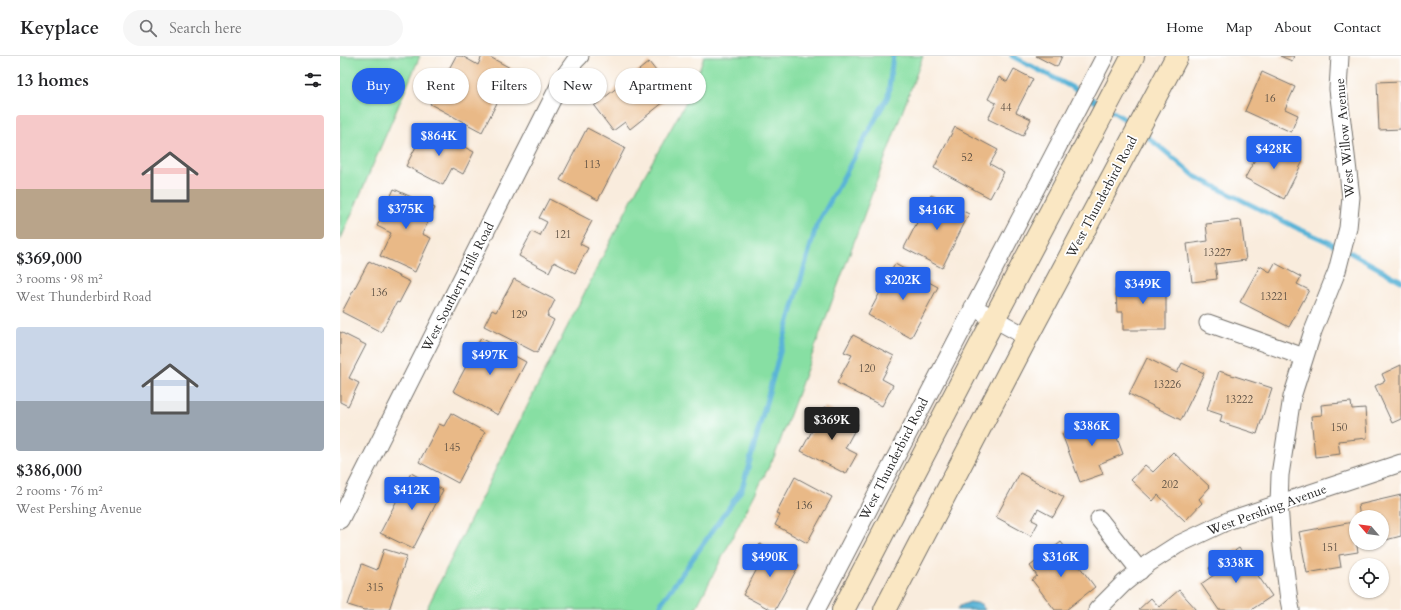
<!DOCTYPE html>
<html lang="en">
<head>
<meta charset="utf-8">
<style>
  :root { --surface:#fff; --page:#f6f6f6; --text:#202124; --muted:#757577; --line:#e0e0e0; --accent:#2563eb }
  body { margin:0; font-family:Cardo,serif; background:var(--page); color:var(--text); height:100vh; display:flex; flex-direction:column; font-size:15px; white-space:nowrap }
  * { box-sizing:border-box; margin:0 }
  p { font-size:13px; color:var(--muted) }
  .icon { flex:none; width:22px; height:22px; fill:none; stroke:currentColor; stroke-width:2; stroke-linecap:round; stroke-linejoin:round }
  .map { position:relative; flex:1; overflow:hidden }
  .panel { display:flex; flex-direction:column; background:var(--surface); width:340px }
  .panel>* { flex:none }
  .guide { position:absolute; left:12px; top:12px; width:380px; height:36px; display:flex; gap:8px }
  .needle { width:26px; rotate:298deg }
  .tools { position:absolute; left:1009px; top:454px; display:grid; gap:8px }
  .tools a { display:grid; place-items:center; width:40px; height:40px; border-radius:50%; background:var(--surface); box-shadow:0 1px 3px #0004; font-size:20px }
  .price { position:absolute; translate:-50% -34px; padding:0 9px; border-radius:4px; background:var(--accent); color:#fff; font-size:13px; line-height:26px; filter:drop-shadow(0 1px 2px #0008) }
  .price::after { content:''; position:absolute; left:50%; top:24px; width:12px; height:9px; margin-left:-6px; background:inherit; clip-path:polygon(0 0,100% 0,50% 100%) }
  .price.active { background:#222; color:#fff }
  ul { padding:0; list-style:none }
  li { display:grid; align-content:center; gap:8px; height:212px; padding:0 16px }
  li span { display:grid; place-items:center; height:124px; border-radius:4px; color:#555 }
  li>.icon { margin-inline-start:auto }
  span .icon { width:72px; height:72px; fill:#fffc; stroke-width:1 }
  li b { font-size:17px }
  h2 { display:flex; justify-content:space-between; align-items:center; height:48px; padding:0 16px; font-size:17px }
  .pill { padding:0 14px; border-radius:18px; background:var(--surface); box-shadow:0 1px 3px #0004; font-size:14px; line-height:36px }
  .pill.active { background:var(--accent); color:#fff }
  header { display:flex; align-items:center; gap:24px; box-sizing:border-box; height:56px; padding:0 20px; background:var(--surface); border-bottom:1px solid var(--line) }
  header strong { font-size:19px }
  nav { display:flex; gap:22px; margin-inline-start:auto; font-size:14px }
  .search { width:280px; height:36px; background:var(--page); display:flex; align-items:center; gap:10px; box-sizing:border-box; padding:0 14px; border-radius:22px; color:var(--muted); font-size:15px }
  main { display:flex; flex:1; min-height:0 }
  .map>svg:first-child { display:block }
  .green { fill:#87dfa3; stroke:#598567 }
  .water { fill:#5ab4d7; stroke:#427081 }
  .lines { fill:none; stroke-linecap:round; stroke-linejoin:round }
  .stream { stroke:#5ab4d7; stroke-width:5 }
  .building { fill:#e9b987 }
  .minor-casing { stroke:#736f69; stroke-width:19 }
  .secondary-casing { stroke:#736f69; stroke-width:24 }
  .minor { stroke:#fff; stroke-width:17 }
  .secondary { stroke:#fae7c3; stroke-width:22 }
  .labels { text-anchor:middle; dominant-baseline:central; stroke-width:3.5; stroke-linejoin:round; paint-order:stroke }
  .number-label { font-size:11px; fill:#5a4e42 }
  .street-label { font-size:13px; fill:#2b2b2b; stroke:#fff }
</style>
</head>
<body>
<header>
<strong>Keyplace</strong>
<div class="search"><svg class="icon" aria-label="search" viewBox="0 0 24 24"><circle cx="10" cy="10" r="6"/><path d="M15 15l6 6"/></svg>Search here</div>
<nav><a>Home</a><a>Map</a><a>About</a><a>Contact</a></nav>
</header>
<main>
<section class="panel">
<h2>13 homes<svg class="icon" aria-label="filters" viewBox="0 0 24 24"><path d="M4 7h16M4 17h16"/><circle cx="9" cy="7" r="2"/><circle cx="15" cy="17" r="2"/></svg></h2>
<ul>
<li><span style="background:linear-gradient(#f6c9c9 60%,#b9a48a 0)"><svg class="icon" aria-label="home" viewBox="0 0 24 24"><path d="M3 11l9-7 9 7M6 9v11h12V9"/></svg></span><div><b>$369,000</b><p>3 rooms · 98 m²</p><p>West Thunderbird Road</p></div></li>
<li><span style="background:linear-gradient(#c9d6e8 60%,#9aa5b1 0)"><svg class="icon" aria-label="home" viewBox="0 0 24 24"><path d="M3 11l9-7 9 7M6 9v11h12V9"/></svg></span><div><b>$386,000</b><p>2 rooms · 76 m²</p><p>West Pershing Avenue</p></div></li>
</ul>
</section>
<div class="map">
<svg width="1061" height="554" viewBox="0 0 1061 554">
  <rect width="100%" height="100%" fill="#fff"/>
  <filter id="ink" filterUnits="userSpaceOnUse"><feTurbulence type="fractalNoise" baseFrequency=".025" numOctaves="2"/><feDisplacementMap in="SourceGraphic" scale="8" xChannelSelector="R" yChannelSelector="G"/><feConvolveMatrix kernelMatrix="1 2 1 2 8 2 1 2 1" color-interpolation-filters="sRGB"/></filter>
  <filter id="wash" filterUnits="userSpaceOnUse"><feTurbulence type="fractalNoise" baseFrequency=".012" numOctaves="4" result="noise"/><feDisplacementMap in="SourceGraphic" scale="16" xChannelSelector="R" yChannelSelector="G"/><feGaussianBlur stdDeviation="0.9" result="paint"/><feColorMatrix in="noise" values="0 0 0 0 0 0 0 0 0 0 0 0 0 0 0 0 0 1.4 0 .05"/><feComposite in="paint" operator="in"/></filter>
  <g filter="url(#wash)">
    <rect width="100%" height="100%" fill="#f9ecdd"/>
    <g class="green">
      <polygon points="0,0 80,0 0,185"/>
      <polygon points="364,0 583,0 435,399 355,554 86,554 169,386 299,129 350,39"/>
    </g>
    <polygon class="water" points="630,546 641,548 645,554 617,554 620,550"/>
    <g class="lines">
      <g class="stream">
        <polyline points="672,0 735,33 761,49"/>
        <polyline points="770,54 794,69"/>
        <polyline points="803,77 856,121 957,172 1004,193 1061,225"/>
        <polyline points="319,554 322,546 402,433 440,296 476,171 548,40 553,0"/>
      </g>
    </g>
    <g id="blocks">
      <g class="building">
        <polygon points="116,0 122,0 138,9 142,0 148,0 174,14 142,76 90,48"/>
        <polygon points="696,0 722,0 717,11"/>
        <polygon points="940,0 954,0 952,5"/>
        <polygon points="309,6 334,38 290,73 285,66 273,75 254,50"/>
        <polygon points="674,13 693,23 676,56 691,63 683,80 648,63 656,47 648,43 659,21 667,26"/>
        <polygon points="922,16 955,31 945,53 958,59 951,76 905,55"/>
        <polygon points="1061,25 1061,73 1039,74 1037,26"/>
        <polygon points="86,71 134,96 123,118 112,112 103,129 66,110"/>
        <polygon points="615,71 658,94 650,108 664,116 650,142 594,112"/>
        <polygon points="247,72 285,92 258,144 220,124"/>
        <polygon points="925,85 963,105 944,143 905,122"/>
        <polygon points="54,133 95,152 82,178 91,182 75,216 40,200 51,177 37,170"/>
        <polygon points="591,139 629,158 602,212 564,192"/>
        <polygon points="209,143 252,165 240,188 248,192 235,217 214,206 209,216 179,200 192,176 200,180 207,166 199,162"/>
        <polygon points="901,164 906,204 875,208 877,223 852,226 847,188 868,185 866,168"/>
        <polygon points="29,205 70,226 59,247 57,246 41,276 2,256"/>
        <polygon points="935,207 961,221 957,228 969,234 949,271 900,246 920,210 930,216"/>
        <polygon points="555,208 598,231 571,282 528,259"/>
        <polygon points="174,223 215,244 207,260 214,264 197,297 144,270 152,254 156,256"/>
        <polygon points="826,223 826,274 783,274 783,256 777,256 776,233 786,233 785,224"/>
        <polygon points="0,276 26,289 9,322 19,327 8,350 0,346"/>
        <polygon points="513,279 554,300 542,323 553,329 542,350 497,327 512,299 504,296"/>
        <polygon points="141,282 186,306 158,359 113,335"/>
        <polygon points="807,302 837,317 842,307 864,317 841,364 789,338"/>
        <polygon points="1061,309 1061,363 1052,367 1035,330 1045,325 1042,318"/>
        <polygon points="879,315 932,332 917,378 880,366 882,359 867,354"/>
        <polygon points="1011,346 1012,353 1025,352 1027,382 998,385 1000,398 975,401 971,360 982,359 981,349"/>
        <polygon points="485,351 518,368 505,392 517,398 506,418 461,395"/>
        <polygon points="111,357 145,376 118,427 79,406 99,368 104,370"/>
        <polygon points="769,360 783,398 759,408 763,418 740,426 722,378"/>
        <polygon points="833,396 870,431 859,443 862,447 845,465 818,439 813,445 791,424 805,409 813,416"/>
        <polygon points="71,417 103,434 73,493 40,477"/>
        <polygon points="680,417 724,441 713,461 698,453 692,464 698,467 691,480 656,461"/>
        <polygon points="455,421 492,441 467,487 435,469 440,459 436,457"/>
        <polygon points="1061,439 1061,480 1042,485 1042,461 1020,461 1018,449"/>
        <polygon points="1013,466 1018,496 999,499 1001,511 967,517 959,476"/>
        <polygon points="721,486 755,531 726,554 715,554 692,524 697,520 690,510"/>
        <polygon points="420,488 459,509 435,554 431,554 403,539 417,513 409,509"/>
        <polygon points="899,492 932,540 911,554 879,554 861,528 874,519 869,512"/>
        <polygon points="44,493 67,500 49,554 24,554 8,549 22,508 37,514"/>
        <polygon points="839,534 857,554 798,554 811,542 819,551"/>
      </g>
    </g>
  </g>
  <g filter="url(#ink)">
    <use href="#blocks" fill-opacity="0" stroke="#736f69" stroke-width="1"/>
    <g class="lines">
      <defs>
        <g id="minor">
          <polyline points="633,251 687,281"/>
          <polyline points="868,267 964,301"/>
          <polyline points="759,463 800,515"/>
          <polyline points="0,464 223,22 235,5 240,0"/>
          <polyline points="476,554 765,0"/>
          <polyline points="757,554 784,527 809,507 837,489 890,464 1061,407"/>
          <polyline points="951,554 949,544 942,490 939,448 940,419 952,341 973,275 997,215 1008,172 1011,141 998,33 1000,0"/>
        </g>
        <g id="secondary">
          <polyline points="503,554 654,263 793,0"/>
          <polyline points="545,554 687,281 837,0"/>
        </g>
      </defs>
      <use href="#minor" class="minor-casing"/>
      <use href="#secondary" class="secondary-casing"/>
      <use href="#minor" class="minor"/>
      <use href="#secondary" class="secondary"/>
    </g>
  </g>
  <g class="labels">
    <g class="number-label">
      <text x="930" y="42">16</text>
      <text x="666" y="51">44</text>
      <text x="627" y="101">52</text>
      <text x="252" y="108">113</text>
      <text x="223" y="178">121</text>
      <text x="877" y="196">13227</text>
      <text x="39" y="236">136</text>
      <text x="934" y="240">13221</text>
      <text x="179" y="258">129</text>
      <text x="527" y="312">120</text>
      <text x="827" y="328">13226</text>
      <text x="899" y="343">13222</text>
      <text x="999" y="371">150</text>
      <text x="112" y="391">145</text>
      <text x="830" y="428">202</text>
      <text x="464" y="449">136</text>
      <text x="990" y="491">151</text>
      <text x="35" y="531">315</text>
    </g>
    <g class="street-label">
      <text transform="translate(1005 82) rotate(-95)">West Willow Avenue</text>
      <text transform="translate(762 141) rotate(-62)">West Thunderbird Road</text>
      <text transform="translate(118 231) rotate(-63)">West Southern Hills Road</text>
      <text transform="translate(554 403) rotate(-63)">West Thunderbird Road</text>
      <text transform="translate(927 454) rotate(-20)">West Pershing Avenue</text>
    </g>
  </g>
</svg>
<div class="tools">
<a><svg class="needle" viewBox="-14 -14 28 28"><path d="M0-13l5 13h-10z" fill="#e53935"/><path d="M0 13l5-13h-10z" fill="#757577"/></svg></a>
<a><svg class="icon" aria-label="locate" viewBox="0 0 24 24"><circle cx="12" cy="12" r="6"/><path d="M12 2v4M12 18v4M2 12h4M18 12h4"/></svg></a>
</div>
<b class="price" style="left:99px;top:101px">$864K</b>
<b class="price" style="left:934px;top:114px">$428K</b>
<b class="price" style="left:66px;top:174px">$375K</b>
<b class="price" style="left:597px;top:175px">$416K</b>
<b class="price" style="left:563px;top:245px">$202K</b>
<b class="price" style="left:803px;top:249px">$349K</b>
<b class="price" style="left:150px;top:320px">$497K</b>
<b class="price active" style="left:492px;top:385px">$369K</b>
<b class="price" style="left:752px;top:391px">$386K</b>
<b class="price" style="left:72px;top:455px">$412K</b>
<b class="price" style="left:430px;top:522px">$490K</b>
<b class="price" style="left:721px;top:522px">$316K</b>
<b class="price" style="left:896px;top:528px">$338K</b>
<div class="guide">
<a class="pill active">Buy</a>
<a class="pill">Rent</a>
<a class="pill">Filters</a>
<a class="pill">New</a>
<a class="pill">Apartment</a>
</div>
</div>
</main>
</body>
</html>
